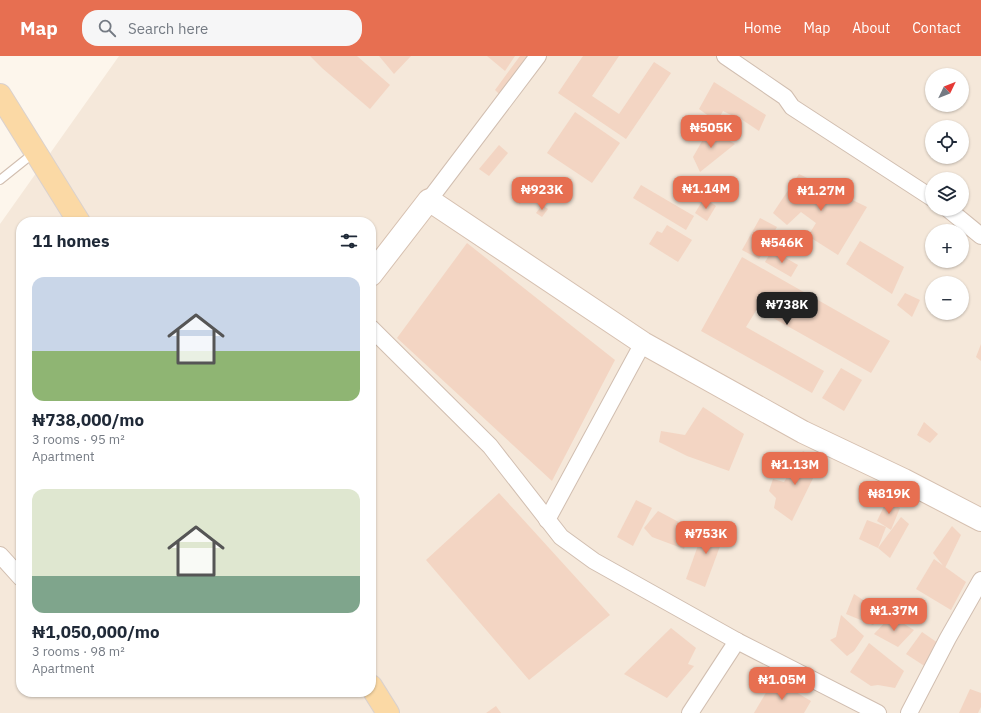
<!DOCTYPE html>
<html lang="en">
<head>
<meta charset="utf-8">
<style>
  :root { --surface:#fff; --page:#f6f6f7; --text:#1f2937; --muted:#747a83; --accent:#e76f51 }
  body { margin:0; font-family:"IBM Plex Sans",sans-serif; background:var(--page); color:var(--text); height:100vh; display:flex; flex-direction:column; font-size:15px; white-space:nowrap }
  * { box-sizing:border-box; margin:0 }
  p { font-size:13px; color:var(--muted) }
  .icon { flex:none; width:22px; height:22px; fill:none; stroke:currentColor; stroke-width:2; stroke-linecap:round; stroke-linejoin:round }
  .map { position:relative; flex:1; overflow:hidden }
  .drawer { position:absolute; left:16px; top:161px; width:360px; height:480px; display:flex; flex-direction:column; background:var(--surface); border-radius:16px; box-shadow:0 1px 3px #0004 }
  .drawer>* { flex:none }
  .needle { width:26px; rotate:47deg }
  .fabs { position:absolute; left:925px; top:12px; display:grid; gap:8px }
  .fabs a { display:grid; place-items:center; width:44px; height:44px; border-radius:50%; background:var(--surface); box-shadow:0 1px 3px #0004; font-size:20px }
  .price { position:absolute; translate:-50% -34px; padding:0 9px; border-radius:8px; background:var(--accent); color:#fff; font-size:13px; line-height:26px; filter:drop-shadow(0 1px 2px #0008) }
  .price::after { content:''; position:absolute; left:50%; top:24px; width:12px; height:9px; margin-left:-6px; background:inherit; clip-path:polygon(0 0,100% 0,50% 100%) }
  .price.current { background:#222; color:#fff }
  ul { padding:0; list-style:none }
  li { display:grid; align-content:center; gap:8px; height:212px; padding:0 16px }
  li span { display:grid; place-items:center; height:124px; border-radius:12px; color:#555 }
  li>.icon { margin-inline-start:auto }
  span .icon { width:72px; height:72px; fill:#fffc; stroke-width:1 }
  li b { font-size:17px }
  h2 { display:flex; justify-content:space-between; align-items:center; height:48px; padding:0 16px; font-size:17px }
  header { display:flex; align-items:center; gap:24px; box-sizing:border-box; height:56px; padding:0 20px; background:var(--accent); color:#fff }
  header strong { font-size:19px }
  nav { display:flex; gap:22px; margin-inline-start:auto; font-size:14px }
  .search { width:280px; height:36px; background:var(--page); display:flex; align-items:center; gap:10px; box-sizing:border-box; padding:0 14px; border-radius:16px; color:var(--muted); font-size:15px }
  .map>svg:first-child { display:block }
  .residential { fill:#f5e8da; fill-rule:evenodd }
  .building { fill:#f3d5c3 }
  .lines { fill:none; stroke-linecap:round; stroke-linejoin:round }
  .lane-casing { stroke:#d1beb0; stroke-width:10 }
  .street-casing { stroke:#d1beb0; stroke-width:18 }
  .secondary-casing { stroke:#d6c0b0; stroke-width:24 }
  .primary-casing { stroke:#dad1cd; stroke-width:24 }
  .lane { stroke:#fff; stroke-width:8 }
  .street { stroke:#fff; stroke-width:16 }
  .secondary { stroke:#fff; stroke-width:22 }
  .primary { stroke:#fbd9a5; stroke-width:22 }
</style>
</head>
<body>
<header>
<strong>Map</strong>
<div class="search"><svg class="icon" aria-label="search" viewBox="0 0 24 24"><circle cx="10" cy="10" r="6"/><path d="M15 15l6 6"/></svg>Search here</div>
<nav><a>Home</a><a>Map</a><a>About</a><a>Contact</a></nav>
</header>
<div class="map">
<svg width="981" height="657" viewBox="0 0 981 657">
  <rect width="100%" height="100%" fill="#fdf6ec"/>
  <path class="residential" d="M119,0H981V657H0V168ZM932,19H962V49H932ZM932,71H962V101H932ZM932,123H962V153H932ZM21,166H371V636H21ZM932,175H962V205H932ZM932,227H962V257H932Z"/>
  <g class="building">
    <polygon points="310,0 357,0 390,29 370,53 322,12"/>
    <polygon points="379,0 411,0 394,18"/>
    <polygon points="487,0 515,0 505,15"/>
    <polygon points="520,0 536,0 505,44 495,34"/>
    <polygon points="583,0 619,0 592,40 619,58 654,6 671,17 626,83 558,37"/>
    <polygon points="714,26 766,59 759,75 741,63 737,71 730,66 733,60 723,55 717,66 699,53"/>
    <polygon points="575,56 620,87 592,127 547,97"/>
    <polygon points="709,73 735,88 700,116 693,101"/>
    <polygon points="499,89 508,97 489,120 479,113"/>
    <polygon points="799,118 867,151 838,199 808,180 816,167 801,156 787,169 773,157"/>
    <polygon points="641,129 694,160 686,174 633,142"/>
    <polygon points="517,135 525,141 520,148 512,142"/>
    <polygon points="704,142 716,150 707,165 695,157"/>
    <polygon points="542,149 548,153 542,161 536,157"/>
    <polygon points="760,162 777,171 759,203 742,194"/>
    <polygon points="667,169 692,184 678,206 649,188 657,175 662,177"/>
    <polygon points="860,185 904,211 892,238 846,208"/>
    <polygon points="467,187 615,304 552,425 397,282"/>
    <polygon points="772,194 798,209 791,221 765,206"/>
    <polygon points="742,201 890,285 871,317 757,253 746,271 824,315 812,337 701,275"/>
    <polygon points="905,237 920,244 912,261 897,249"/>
    <polygon points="981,288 981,305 976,301"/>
    <polygon points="841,312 862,324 844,355 822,342"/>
    <polygon points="703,351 744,378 729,415 687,400 659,386 661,375 685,379"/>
    <polygon points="924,366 938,378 930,387 917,379"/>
    <polygon points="803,395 821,406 792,465 774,452 776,442 769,435 773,423 784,426"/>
    <polygon points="499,437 610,559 529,624 426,504"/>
    <polygon points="636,444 652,452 633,490 617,481"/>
    <polygon points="886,446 900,452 891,474 877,465"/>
    <polygon points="658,455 690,472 684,493 652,481 644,472"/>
    <polygon points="901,461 909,468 890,502 878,492"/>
    <polygon points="867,464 886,471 878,492 859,483"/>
    <polygon points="706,467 726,474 705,531 686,523"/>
    <polygon points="952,470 961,479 945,512 933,497"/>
    <polygon points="934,503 966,526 951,554 916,533"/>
    <polygon points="854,538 884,558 873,569 846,558"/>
    <polygon points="841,559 864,580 854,595 847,600 830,584 836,581"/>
    <polygon points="891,560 914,574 898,591 874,578"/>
    <polygon points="671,572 696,592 688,608 694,610 667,642 624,618"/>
    <polygon points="922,576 938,587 926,611 906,598"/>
    <polygon points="869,587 904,615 895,632 878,629 871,630 850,616"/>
    <polygon points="774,623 811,645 804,657 754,657"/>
    <polygon points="970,633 981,637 981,651 978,657 959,657"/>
    <polygon points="496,650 501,657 486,657"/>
  </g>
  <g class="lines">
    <defs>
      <polyline id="lane" points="0,124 35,96"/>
      <g id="street">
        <polyline points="725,0 785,41 792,51 932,142"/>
        <polyline points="429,144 538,0"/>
        <polyline points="948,153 981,180"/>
        <polyline points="371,272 490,390 561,481 594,505 737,585 878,657"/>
        <polyline points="547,464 643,287"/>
        <polyline points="0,499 21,522"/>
        <polyline points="690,657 737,585"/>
        <polyline points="909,657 948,582 981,524"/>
      </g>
      <polyline id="secondary" points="371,219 429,144 643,287 803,376 904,424 981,464"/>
      <g id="primary">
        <polyline points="0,39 79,166"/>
        <polyline points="371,630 388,657"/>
      </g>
    </defs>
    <use href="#lane" class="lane-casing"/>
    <use href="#street" class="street-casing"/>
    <use href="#secondary" class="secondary-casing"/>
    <use href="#primary" class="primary-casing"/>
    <use href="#lane" class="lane"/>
    <use href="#street" class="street"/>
    <use href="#secondary" class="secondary"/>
    <use href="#primary" class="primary"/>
  </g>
</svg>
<div class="fabs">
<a><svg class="needle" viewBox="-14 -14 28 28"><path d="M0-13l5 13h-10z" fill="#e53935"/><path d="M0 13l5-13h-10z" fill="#747a83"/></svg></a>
<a><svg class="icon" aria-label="locate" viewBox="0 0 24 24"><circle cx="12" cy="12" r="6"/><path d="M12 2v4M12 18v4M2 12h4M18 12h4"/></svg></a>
<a><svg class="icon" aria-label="layers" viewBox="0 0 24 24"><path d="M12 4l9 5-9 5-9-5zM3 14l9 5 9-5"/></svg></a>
<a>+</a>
<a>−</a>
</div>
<b class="price" style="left:711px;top:93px">₦505K</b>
<b class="price" style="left:706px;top:154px">₦1.14M</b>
<b class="price" style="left:542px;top:155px">₦923K</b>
<b class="price" style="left:821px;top:156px">₦1.27M</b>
<b class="price" style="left:782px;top:208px">₦546K</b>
<b class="price current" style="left:787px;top:270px">₦738K</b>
<b class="price" style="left:795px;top:430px">₦1.13M</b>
<b class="price" style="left:889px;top:459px">₦819K</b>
<b class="price" style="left:706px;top:499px">₦753K</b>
<b class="price" style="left:894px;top:576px">₦1.37M</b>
<b class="price" style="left:782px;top:645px">₦1.05M</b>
<section class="drawer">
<h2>11 homes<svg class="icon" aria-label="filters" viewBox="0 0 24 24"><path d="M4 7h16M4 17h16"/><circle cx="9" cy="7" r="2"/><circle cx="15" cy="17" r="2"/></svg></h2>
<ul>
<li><span style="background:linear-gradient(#c9d6e8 60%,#8fb573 0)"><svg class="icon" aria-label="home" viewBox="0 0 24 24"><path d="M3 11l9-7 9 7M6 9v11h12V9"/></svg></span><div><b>₦738,000/mo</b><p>3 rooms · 95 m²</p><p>Apartment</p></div></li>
<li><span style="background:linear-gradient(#dfe7d0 70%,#7fa58c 0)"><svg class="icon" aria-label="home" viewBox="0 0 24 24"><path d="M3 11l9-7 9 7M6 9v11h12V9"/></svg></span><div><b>₦1,050,000/mo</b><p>3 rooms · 98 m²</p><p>Apartment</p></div></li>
</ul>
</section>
</div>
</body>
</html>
